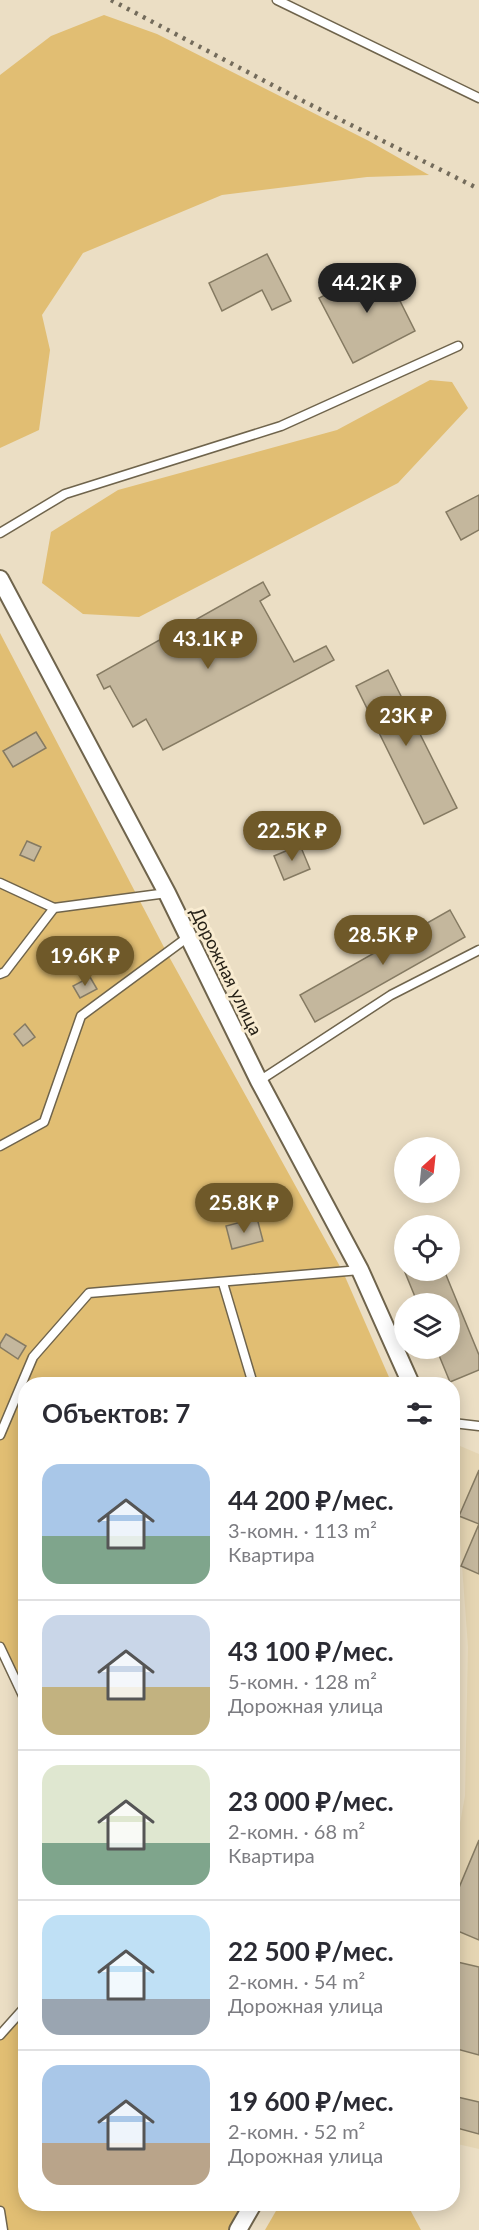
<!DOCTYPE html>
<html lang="ru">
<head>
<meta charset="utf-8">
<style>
  :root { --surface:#fff; --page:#f7f7f7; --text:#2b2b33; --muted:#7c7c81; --line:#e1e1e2; --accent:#6f5929 }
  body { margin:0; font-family:Lato,sans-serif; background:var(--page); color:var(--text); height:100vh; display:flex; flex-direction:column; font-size:22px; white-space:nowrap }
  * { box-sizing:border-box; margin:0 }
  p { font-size:20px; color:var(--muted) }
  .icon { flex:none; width:33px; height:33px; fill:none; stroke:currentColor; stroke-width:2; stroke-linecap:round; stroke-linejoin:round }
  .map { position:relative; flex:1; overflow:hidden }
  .sheet { position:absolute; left:18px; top:1377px; width:442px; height:834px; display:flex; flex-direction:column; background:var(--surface); border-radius:24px; box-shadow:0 3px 15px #0003 }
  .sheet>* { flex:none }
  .needle { width:39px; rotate:27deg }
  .buttons { position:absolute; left:394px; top:1137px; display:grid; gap:12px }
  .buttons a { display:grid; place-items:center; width:66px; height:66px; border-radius:50%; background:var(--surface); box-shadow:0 3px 15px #0003; font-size:30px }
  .price { position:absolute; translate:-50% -51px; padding:0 14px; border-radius:21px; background:var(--accent); color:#fff; font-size:20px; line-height:39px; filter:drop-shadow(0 2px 3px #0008) }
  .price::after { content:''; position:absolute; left:50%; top:36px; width:18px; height:14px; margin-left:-9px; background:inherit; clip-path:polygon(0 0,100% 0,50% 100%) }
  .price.on { background:#222; color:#fff }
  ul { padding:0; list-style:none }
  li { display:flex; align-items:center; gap:18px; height:150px; padding:0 24px }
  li+li { border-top:2px solid var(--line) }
  li span { display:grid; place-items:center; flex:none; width:168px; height:120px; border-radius:18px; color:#555 }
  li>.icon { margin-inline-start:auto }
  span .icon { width:72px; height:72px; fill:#fffc; stroke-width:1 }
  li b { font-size:26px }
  h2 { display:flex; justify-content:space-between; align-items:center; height:72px; padding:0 24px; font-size:26px }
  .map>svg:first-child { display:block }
  .built { fill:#e5d5b3 }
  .green { fill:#e1be73 }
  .building { fill:#c4b79d; stroke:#857a62; stroke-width:1.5 }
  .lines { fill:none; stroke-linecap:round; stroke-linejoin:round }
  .service-casing { stroke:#6f644c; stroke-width:11 }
  .minor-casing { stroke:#6f644c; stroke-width:20 }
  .service { stroke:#fff; stroke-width:8 }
  .minor { stroke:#fff; stroke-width:16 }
  .rail { stroke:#736b5b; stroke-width:4.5; stroke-dasharray:3 6; stroke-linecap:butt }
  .labels { text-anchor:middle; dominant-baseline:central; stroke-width:6; stroke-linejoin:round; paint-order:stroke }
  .street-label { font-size:18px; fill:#272218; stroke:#f9ecd1 }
</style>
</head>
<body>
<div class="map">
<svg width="479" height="2230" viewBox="0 0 479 2230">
  <rect width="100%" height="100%" fill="#ebdec4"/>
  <polygon class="built" points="453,1443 479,1454 479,2149 453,2143 453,1861 465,1796 468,1647"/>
  <g class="green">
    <polygon points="104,15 157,34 369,141 429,175 367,177 222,195 83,253 42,315 50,350 39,430 0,448 0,75 51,36"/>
    <polygon points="430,380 452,382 468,408 398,483 139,617 83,614 42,583 51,532 118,490 337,430"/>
    <polygon points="0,633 167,953 343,1272 392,1384 26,1384 25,1705 0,1652"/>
    <polygon points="25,2014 26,2204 244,2204 229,2230 0,2230 0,2036"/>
    <polygon points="280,2204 407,2204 421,2230 265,2230"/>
  </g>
  <g class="building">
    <polygon points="267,254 291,301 272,310 262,290 222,311 209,283"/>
    <polygon points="382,265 415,331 353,363 319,298"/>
    <polygon points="479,495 479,530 461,540 446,512"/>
    <polygon points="263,582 270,595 260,601 294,662 326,646 334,660 163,750 146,719 133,727 110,686 104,689 97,675"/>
    <polygon points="388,670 457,808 424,824 356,686"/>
    <polygon points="36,732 46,748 13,767 3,751"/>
    <polygon points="27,841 41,847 34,861 20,855"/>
    <polygon points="300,845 310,869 284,880 274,856"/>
    <polygon points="450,910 465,937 315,1022 300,995"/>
    <polygon points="90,977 97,989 80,998 73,986"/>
    <polygon points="25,1024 35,1037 23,1046 14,1034"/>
    <polygon points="257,1218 263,1241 232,1249 226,1226"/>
    <polygon points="404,1270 444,1270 479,1355 479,1370 450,1382 436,1348 450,1348 450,1304 418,1304"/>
    <polygon points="6,1334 26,1346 18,1359 0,1347 0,1344"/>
    <polygon points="479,1470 479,1524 459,1516"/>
    <polygon points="479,1524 479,1574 461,1566"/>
    <polygon points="479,1840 479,1940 453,1929 453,1902"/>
    <polygon points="453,1961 479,1967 479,2055 453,2048"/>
    <polygon points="453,2096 479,2102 479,2134 453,2127"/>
  </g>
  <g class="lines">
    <defs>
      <g id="service">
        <polyline points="277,0 479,98"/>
        <polyline points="0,533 65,494 281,426 458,346"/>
        <polyline points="0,883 54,908"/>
        <polyline points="0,974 5,972 54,908 167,893"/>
        <polyline points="259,1081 391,995 479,950"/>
        <polyline points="0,1146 44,1122 81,1016 188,937"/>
        <polyline points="223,1283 253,1384"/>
        <polyline points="453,1423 479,1426"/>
        <polyline points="0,1435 33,1357 89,1293 360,1270"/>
        <polyline points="0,1647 26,1702"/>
        <polyline points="0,2035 26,2006"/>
        <polyline points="0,2211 3,2230"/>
      </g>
      <g id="minor">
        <polyline points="0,579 167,893 259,1081 360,1270 411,1384"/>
        <polyline points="238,2230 253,2204"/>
      </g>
    </defs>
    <use href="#service" class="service-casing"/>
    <use href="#minor" class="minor-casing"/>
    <use href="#service" class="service"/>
    <use href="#minor" class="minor"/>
    <polyline class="rail" points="111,0 295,97 479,189"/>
  </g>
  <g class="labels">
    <g class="street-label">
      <text transform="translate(227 971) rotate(64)">Дорожная улица</text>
    </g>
  </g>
</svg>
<div class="buttons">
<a><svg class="needle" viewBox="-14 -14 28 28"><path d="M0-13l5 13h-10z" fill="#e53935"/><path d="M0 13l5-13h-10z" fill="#7c7c81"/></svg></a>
<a><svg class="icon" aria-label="locate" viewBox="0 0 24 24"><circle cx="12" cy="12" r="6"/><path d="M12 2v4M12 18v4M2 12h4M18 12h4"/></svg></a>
<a><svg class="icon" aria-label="layers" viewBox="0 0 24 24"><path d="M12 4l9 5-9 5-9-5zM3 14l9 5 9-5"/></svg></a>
</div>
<b class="price on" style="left:367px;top:314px">44.2K ₽</b>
<b class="price" style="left:208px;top:670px">43.1K ₽</b>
<b class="price" style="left:406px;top:747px">23K ₽</b>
<b class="price" style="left:292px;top:862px">22.5K ₽</b>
<b class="price" style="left:383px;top:966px">28.5K ₽</b>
<b class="price" style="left:85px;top:987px">19.6K ₽</b>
<b class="price" style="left:244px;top:1234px">25.8K ₽</b>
<section class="sheet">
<h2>Объектов: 7<svg class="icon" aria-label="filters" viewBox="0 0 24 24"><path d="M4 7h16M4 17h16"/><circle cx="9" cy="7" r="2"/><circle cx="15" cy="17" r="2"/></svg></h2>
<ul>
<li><span style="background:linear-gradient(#a9c7e8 60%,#7fa58c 0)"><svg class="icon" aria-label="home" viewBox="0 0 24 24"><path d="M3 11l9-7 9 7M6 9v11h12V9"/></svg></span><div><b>44 200 ₽/мес.</b><p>3-комн. · 113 m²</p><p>Квартира</p></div></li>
<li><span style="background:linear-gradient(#c9d6e8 60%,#c2b280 0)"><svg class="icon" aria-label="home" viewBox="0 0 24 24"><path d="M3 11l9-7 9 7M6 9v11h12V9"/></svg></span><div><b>43 100 ₽/мес.</b><p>5-комн. · 128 m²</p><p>Дорожная улица</p></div></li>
<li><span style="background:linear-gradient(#dfe7d0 65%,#7fa58c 0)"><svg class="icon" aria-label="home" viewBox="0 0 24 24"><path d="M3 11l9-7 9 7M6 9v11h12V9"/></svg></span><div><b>23 000 ₽/мес.</b><p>2-комн. · 68 m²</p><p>Квартира</p></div></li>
<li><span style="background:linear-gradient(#bfe0f5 70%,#9aa5b1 0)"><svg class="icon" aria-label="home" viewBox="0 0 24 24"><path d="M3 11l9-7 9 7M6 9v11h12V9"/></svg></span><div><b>22 500 ₽/мес.</b><p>2-комн. · 54 m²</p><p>Дорожная улица</p></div></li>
<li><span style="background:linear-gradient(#a9c7e8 65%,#b9a48a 0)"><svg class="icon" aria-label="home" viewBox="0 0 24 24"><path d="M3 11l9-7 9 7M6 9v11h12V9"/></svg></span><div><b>19 600 ₽/мес.</b><p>2-комн. · 52 m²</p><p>Дорожная улица</p></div></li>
</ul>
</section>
</div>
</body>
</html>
